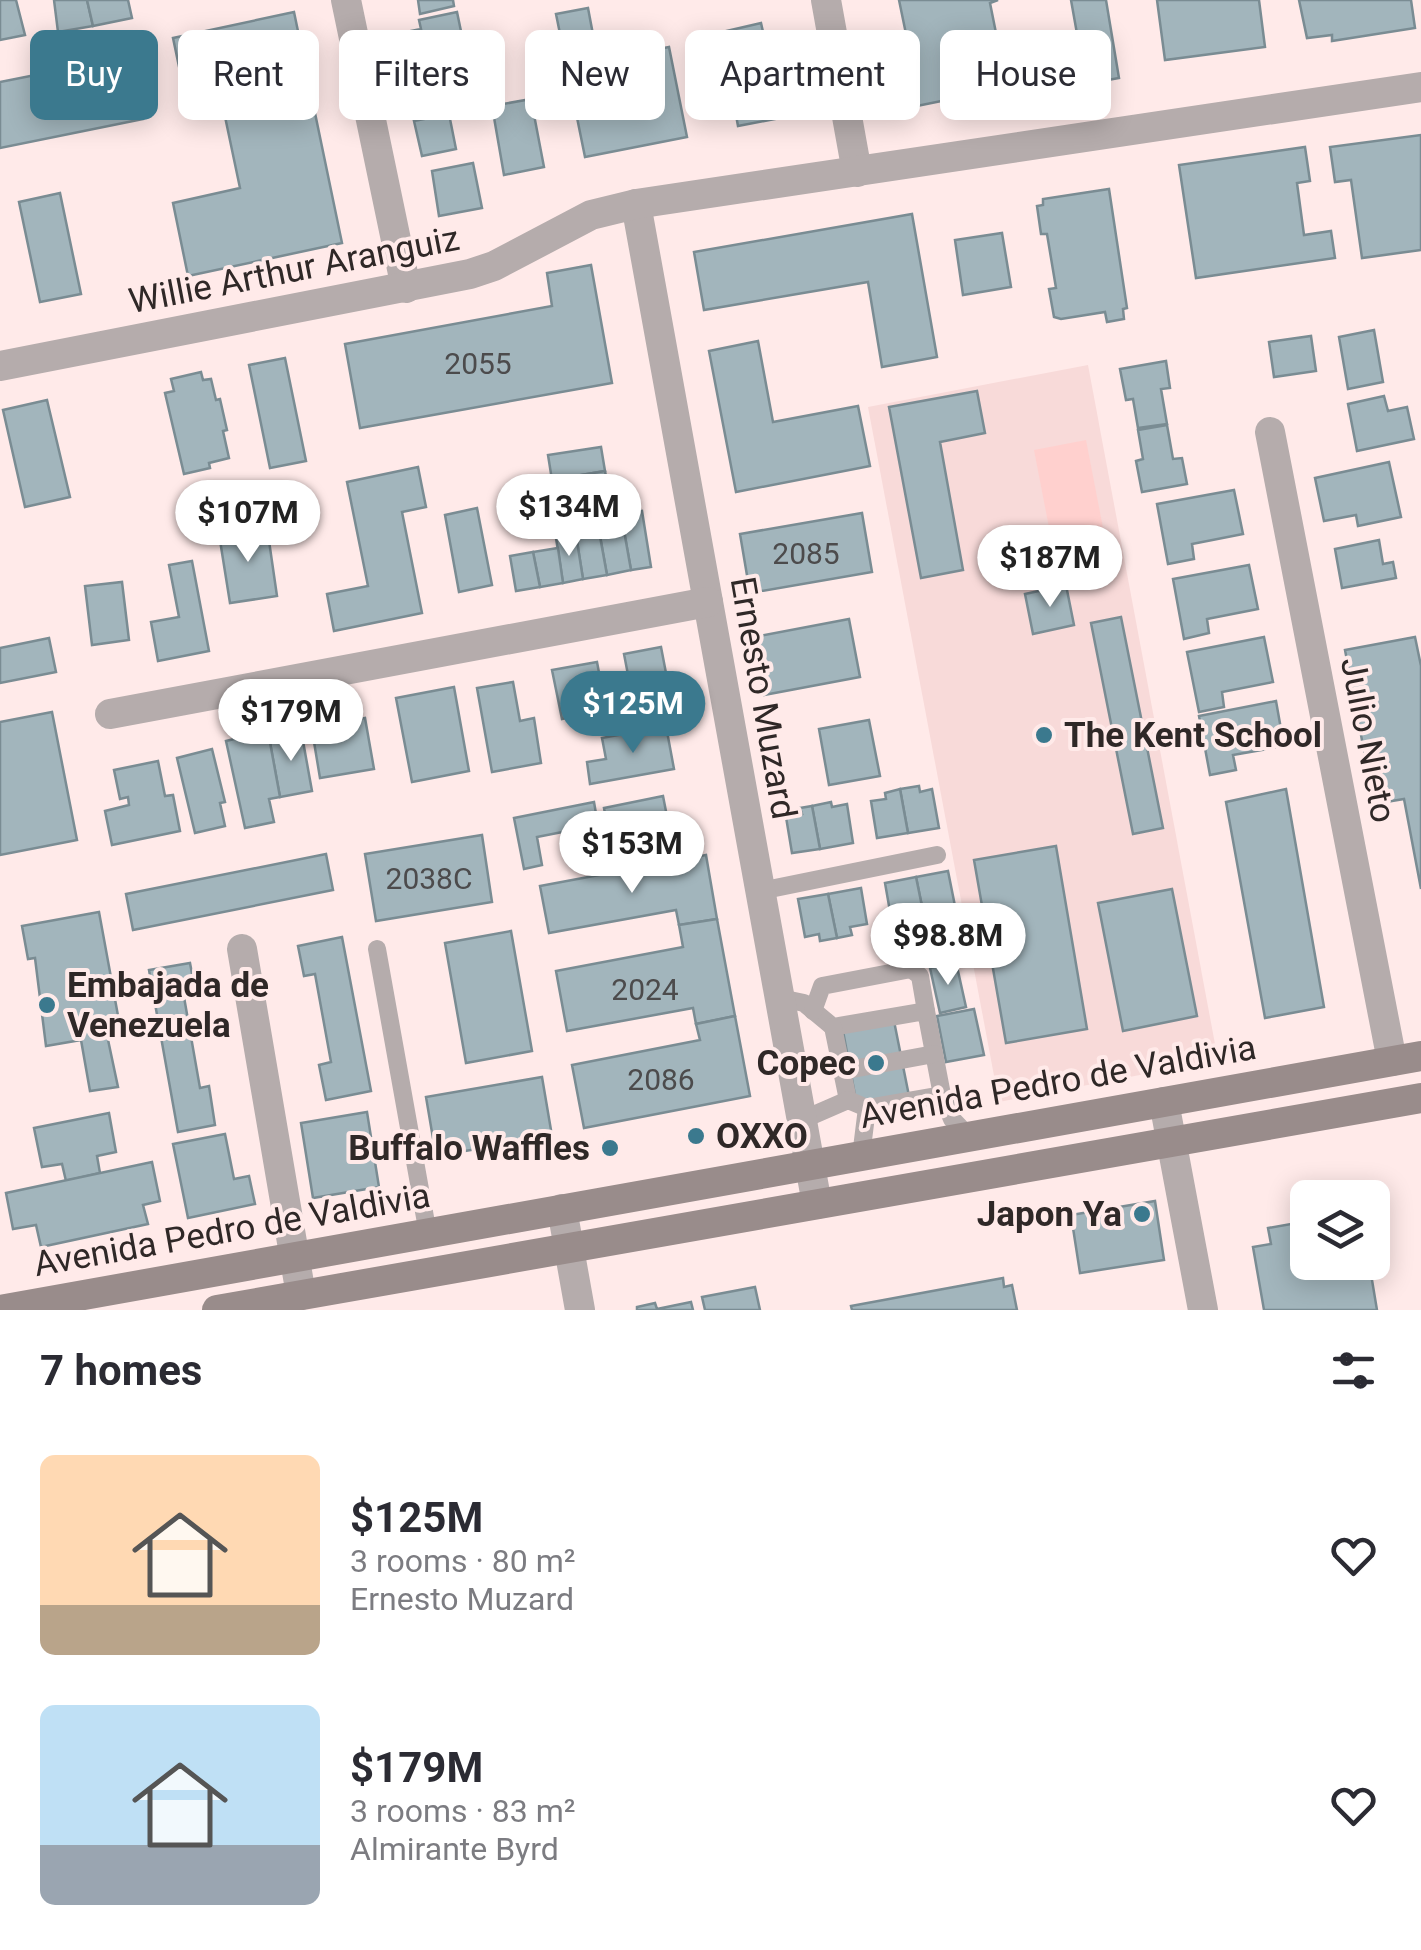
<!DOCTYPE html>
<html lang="en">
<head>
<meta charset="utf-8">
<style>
  :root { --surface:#fff; --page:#f2f2f3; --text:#2b2b33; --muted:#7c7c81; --accent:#3b798e }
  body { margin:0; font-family:Roboto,sans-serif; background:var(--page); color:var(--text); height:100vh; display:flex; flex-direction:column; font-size:38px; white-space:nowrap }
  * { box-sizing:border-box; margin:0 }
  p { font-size:32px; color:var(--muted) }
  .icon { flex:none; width:55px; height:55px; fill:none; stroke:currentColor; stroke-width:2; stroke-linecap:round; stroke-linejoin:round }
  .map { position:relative; height:1310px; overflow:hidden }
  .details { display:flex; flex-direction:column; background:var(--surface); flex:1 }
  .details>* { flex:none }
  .top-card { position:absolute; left:30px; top:30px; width:1362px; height:90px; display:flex; gap:20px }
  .fabs { position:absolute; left:1290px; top:1180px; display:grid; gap:20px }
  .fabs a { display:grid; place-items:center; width:100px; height:100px; border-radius:15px; background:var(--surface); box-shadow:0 5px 25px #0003; font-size:50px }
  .price { position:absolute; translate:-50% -85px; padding:0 22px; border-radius:35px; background:#fff; color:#222; font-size:32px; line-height:65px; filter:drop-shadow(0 2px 5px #0008) }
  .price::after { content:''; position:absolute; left:50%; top:60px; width:30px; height:22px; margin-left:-15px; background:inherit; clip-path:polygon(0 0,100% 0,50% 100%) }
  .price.on { background:var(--accent); color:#fff }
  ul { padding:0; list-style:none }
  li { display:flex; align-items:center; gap:30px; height:250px; padding:0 40px }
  li span { display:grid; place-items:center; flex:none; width:280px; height:200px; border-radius:15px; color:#555 }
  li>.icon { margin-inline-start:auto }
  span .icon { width:120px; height:120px; fill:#fffc; stroke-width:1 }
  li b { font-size:42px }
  h2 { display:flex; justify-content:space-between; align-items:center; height:120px; padding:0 40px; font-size:42px }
  .chip { padding:0 35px; border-radius:15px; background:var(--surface); box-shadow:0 5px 25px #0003; font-size:35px; line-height:90px }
  .chip.on { background:var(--accent); color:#fff }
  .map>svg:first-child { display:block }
  .built { fill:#f8dad9 }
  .green { fill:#ffd0ce }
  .building { fill:#a2b5bc; stroke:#7a8c93; stroke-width:2.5 }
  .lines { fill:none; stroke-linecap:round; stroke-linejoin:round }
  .lane { stroke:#b5acac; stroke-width:18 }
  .street { stroke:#b5acac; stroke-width:30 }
  .secondary { stroke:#998c8b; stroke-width:30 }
  .poi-dot { fill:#3b798e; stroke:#ffeae9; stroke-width:4 }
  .labels { text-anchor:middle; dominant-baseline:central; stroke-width:8; stroke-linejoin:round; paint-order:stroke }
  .number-label { font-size:30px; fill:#4c4b4c }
  .street-label { font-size:35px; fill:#2f2827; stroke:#ffeae9 }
  .poi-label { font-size:35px; font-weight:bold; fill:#2f2827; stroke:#ffeae9; text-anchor:start }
</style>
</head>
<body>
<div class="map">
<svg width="1421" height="1310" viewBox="0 0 1421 1310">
  <rect width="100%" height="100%" fill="#ffeae9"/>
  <polygon class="built" points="1088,365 1218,1060 999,1102 868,407"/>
  <polygon class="green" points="1086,440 1110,564 1058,574 1034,450"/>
  <g class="building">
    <polygon points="0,0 16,0 25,35 0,40"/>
    <polygon points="54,0 87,0 93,26 58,32"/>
    <polygon points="87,0 128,0 132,18 93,26"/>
    <polygon points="418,0 453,0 454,6 420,14"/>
    <polygon points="899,0 998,0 990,3 999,48 1017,46 1025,84 902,109 892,62 911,58"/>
    <polygon points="1071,0 1106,0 1119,78 1086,84"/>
    <polygon points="1157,0 1259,0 1265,47 1165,60"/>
    <polygon points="1299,0 1411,0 1415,28 1332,41 1332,35 1307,38"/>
    <polygon points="588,8 598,61 669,47 687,137 585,157 556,14"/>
    <polygon points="294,12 342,243 188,276 173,203 240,188 215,69 181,76 173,38"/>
    <polygon points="457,12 462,36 439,40 441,50 411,56 406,32 421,29 419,20"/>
    <polygon points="761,23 766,45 761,46 766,67 734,74 731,59 724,60 718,33"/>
    <polygon points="441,50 443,59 468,54 474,85 437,92 436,86 418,90 411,56"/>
    <polygon points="131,56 143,119 0,148 0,82"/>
    <polygon points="766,67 780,118 738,126 732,93 737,92 734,74"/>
    <polygon points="531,99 544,167 504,175 492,106"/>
    <polygon points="449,114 456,149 422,156 414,121"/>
    <polygon points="1421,135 1421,250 1362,258 1351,180 1335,182 1330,147"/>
    <polygon points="1305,147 1310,181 1297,183 1304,235 1331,231 1335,258 1196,278 1179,165"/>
    <polygon points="473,163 482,208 439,216 432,171"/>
    <polygon points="1109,189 1127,308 1123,309 1124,319 1107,322 1105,312 1061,319 1054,317 1049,289 1056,288 1047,234 1041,234 1037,206 1043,205 1043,199"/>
    <polygon points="60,193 81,294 40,302 19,202"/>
    <polygon points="912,214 937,357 882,367 868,282 704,310 694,252"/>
    <polygon points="1002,233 1011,287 963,295 955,240"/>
    <polygon points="591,265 612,383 360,428 345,344 552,306 547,273"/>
    <polygon points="1374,330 1383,382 1348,389 1339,337"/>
    <polygon points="1311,336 1316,371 1274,377 1269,342"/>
    <polygon points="758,341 773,422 858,406 870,466 736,492 709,351"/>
    <polygon points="285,358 306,461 270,468 249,365"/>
    <polygon points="1166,361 1170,388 1161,389 1167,424 1138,428 1133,399 1126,400 1120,369"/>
    <polygon points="201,372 203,380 211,379 216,400 220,399 227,430 223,431 229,458 209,463 210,468 184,474 165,393 174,391 171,379"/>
    <polygon points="977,391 985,433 940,442 963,570 921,578 889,407"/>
    <polygon points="1384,396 1388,411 1407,407 1414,439 1357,451 1348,404"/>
    <polygon points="47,400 70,497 25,507 3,410"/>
    <polygon points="1167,425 1173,459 1182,458 1187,484 1142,492 1136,461 1143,459 1138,430"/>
    <polygon points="601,447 605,471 552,480 548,455"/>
    <polygon points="1389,462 1401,517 1358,526 1356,515 1324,521 1315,478"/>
    <polygon points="418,467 426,507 402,512 422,613 334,631 327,594 368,586 347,482"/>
    <polygon points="605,471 610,498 557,507 552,480"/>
    <polygon points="1234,490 1243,534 1192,544 1194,559 1168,564 1157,504"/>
    <polygon points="477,508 492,585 459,592 445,515"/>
    <polygon points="642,511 651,567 631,570 621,514"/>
    <polygon points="862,513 872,572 750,593 740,534"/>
    <polygon points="621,514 631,570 607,575 597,519"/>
    <polygon points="267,527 277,596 230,603 219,534"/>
    <polygon points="599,531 607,575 583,579 576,535"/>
    <polygon points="576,535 583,579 563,583 556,538"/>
    <polygon points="1379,540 1383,564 1393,562 1396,578 1342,588 1335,549"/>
    <polygon points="558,548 563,583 540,587 533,552"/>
    <polygon points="533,552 540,587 516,591 510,556"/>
    <polygon points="192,561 209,651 158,661 151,622 179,617 169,565"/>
    <polygon points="1249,565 1258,609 1207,619 1209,633 1184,639 1173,579"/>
    <polygon points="122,582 129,640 92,645 85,586"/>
    <polygon points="1066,585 1074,625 1033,634 1025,594"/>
    <polygon points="1121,617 1163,828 1133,834 1091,623"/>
    <polygon points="849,619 860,677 764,695 754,637"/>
    <polygon points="1264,637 1273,682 1222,692 1224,707 1199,712 1187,652"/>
    <polygon points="1415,637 1421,666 1421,889 1404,799 1374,804 1345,650"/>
    <polygon points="49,638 56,672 0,683 0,648"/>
    <polygon points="661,647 666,673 629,680 624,654"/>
    <polygon points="597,662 606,710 562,719 552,670"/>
    <polygon points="666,673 670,698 633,705 629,680"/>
    <polygon points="513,682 520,721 534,718 541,763 492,772 477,688"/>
    <polygon points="454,687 469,771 412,782 396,698"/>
    <polygon points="1276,701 1284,746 1233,755 1236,770 1210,775 1199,716"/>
    <polygon points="52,712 77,840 0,855 0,722"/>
    <polygon points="365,718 374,769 320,778 314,742 325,740 323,726"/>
    <polygon points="869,720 880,776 829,785 819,729"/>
    <polygon points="666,726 674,769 590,784 587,762 606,759 602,738"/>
    <polygon points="301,730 312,791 280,797 269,737"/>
    <polygon points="255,734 256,739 269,737 280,797 269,799 274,822 245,828 226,741"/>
    <polygon points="212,749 225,802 220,803 225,826 195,833 177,758"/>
    <polygon points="158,761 165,796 173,795 180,831 112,845 105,811 129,805 128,797 120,799 114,770"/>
    <polygon points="919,786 920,792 932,789 939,828 908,833 900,789"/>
    <polygon points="900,789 908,833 877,838 871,801 886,799 885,793"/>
    <polygon points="1286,789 1324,1007 1265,1018 1226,802"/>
    <polygon points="663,796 671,837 611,848 604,808"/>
    <polygon points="594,802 598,825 537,837 542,865 524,869 514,818"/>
    <polygon points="831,802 832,807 847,804 853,843 820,849 812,806"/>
    <polygon points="812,806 820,849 792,853 786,817 802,814 800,808"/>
    <polygon points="482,835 492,902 376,921 365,854"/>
    <polygon points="1056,846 1087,1029 1006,1043 974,860"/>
    <polygon points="326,854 333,890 133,930 126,894"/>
    <polygon points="706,855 717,919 679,925 676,910 549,933 540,886"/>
    <polygon points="948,871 956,911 941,914 942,918 925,921 916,877"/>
    <polygon points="916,877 925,921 907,925 906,920 892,923 885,883"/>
    <polygon points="861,888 867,924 850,927 852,935 837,938 828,894"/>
    <polygon points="1172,889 1197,1016 1123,1031 1098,903"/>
    <polygon points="828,894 837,938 820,941 819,934 805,937 798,899"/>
    <polygon points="99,912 121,1032 107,1035 118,1087 90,1091 81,1040 46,1046 35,958 28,959 22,926"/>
    <polygon points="717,919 735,1016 696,1024 693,1008 567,1031 556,971 683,947 679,925"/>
    <polygon points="511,931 532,1051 466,1063 445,943"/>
    <polygon points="342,937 371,1091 326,1100 319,1065 331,1062 315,974 304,976 298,946"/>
    <polygon points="956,962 966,1007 940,1013 930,968"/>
    <polygon points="190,963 196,995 184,997 200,1088 209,1086 215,1125 178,1132 149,970"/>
    <polygon points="974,1009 984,1055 946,1062 937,1016"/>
    <polygon points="735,1016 750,1096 584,1128 572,1065 700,1040 696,1024"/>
    <polygon points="894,1021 909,1096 857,1106 843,1031"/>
    <polygon points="542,1077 552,1136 436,1156 426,1097"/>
    <polygon points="367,1112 379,1187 313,1198 301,1123"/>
    <polygon points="109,1113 116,1152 97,1156 100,1173 66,1181 62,1164 42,1167 34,1128"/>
    <polygon points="225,1134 234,1179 249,1176 255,1204 188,1218 173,1144"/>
    <polygon points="152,1162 160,1201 143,1205 148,1224 41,1247 36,1225 13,1229 6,1193"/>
    <polygon points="1155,1201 1164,1260 1080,1273 1071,1215"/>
    <polygon points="1308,1221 1308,1262 1369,1262 1377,1310 1264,1310 1253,1247 1271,1244 1268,1228"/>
    <polygon points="1003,1278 1004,1287 1012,1285 1017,1310 852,1310 851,1306"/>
    <polygon points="755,1287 760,1310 705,1310 702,1297"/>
    <polygon points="691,1302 693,1310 637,1310 637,1307 655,1303 657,1309"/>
  </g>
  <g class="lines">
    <g class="lane">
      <polyline points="760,891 937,855"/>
      <polyline points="377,949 428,1234"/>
      <polyline points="780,998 804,1003 833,1027 926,1011 942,1095 952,1119 969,1137"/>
      <polyline points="813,1011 822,986 911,969 920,976 926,1011"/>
      <polyline points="833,1027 848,1100"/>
      <polyline points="842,1071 934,1054"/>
      <polyline points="802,1120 848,1100 867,1108 942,1095"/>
      <polyline points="861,1156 867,1108"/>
    </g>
    <g class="street">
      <polyline points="346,0 406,288"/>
      <polyline points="826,0 857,172"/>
      <polyline points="636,204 817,1204"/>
      <polyline points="0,366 470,274 494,266 591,215 636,204 1421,87"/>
      <polyline points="1270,432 1392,1061"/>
      <polyline points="110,714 708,602"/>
      <polyline points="242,949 301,1295"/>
      <polyline points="1164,1102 1203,1310"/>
      <polyline points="562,1209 580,1310"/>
    </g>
    <g class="secondary">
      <polyline points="0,1310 1421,1056"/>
      <polyline points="217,1310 1421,1098"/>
    </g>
  </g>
  <g class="poi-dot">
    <circle cx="1044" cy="735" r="10"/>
    <circle cx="47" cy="1005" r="10"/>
    <circle cx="876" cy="1063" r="10"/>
    <circle cx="696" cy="1136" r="10"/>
    <circle cx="610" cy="1148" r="10"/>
    <circle cx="1142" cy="1214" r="10"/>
  </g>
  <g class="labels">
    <g class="number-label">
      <text x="478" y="363">2055</text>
      <text x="806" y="553">2085</text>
      <text x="429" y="878">2038C</text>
      <text x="645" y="989">2024</text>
      <text x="661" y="1079">2086</text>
    </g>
    <g class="street-label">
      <text transform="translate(294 270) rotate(-11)">Willie Arthur Aranguiz</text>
      <text transform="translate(763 698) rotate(80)">Ernesto Muzard</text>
      <text transform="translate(1368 740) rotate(79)">Julio Nieto</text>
      <text transform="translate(1058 1082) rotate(-10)">Avenida Pedro de Valdivia</text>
      <text transform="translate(232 1230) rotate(-10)">Avenida Pedro de Valdivia</text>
    </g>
    <g class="poi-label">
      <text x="1064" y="735">The Kent School</text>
      <text x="67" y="985">Embajada de<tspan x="67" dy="40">Venezuela</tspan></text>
      <text x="856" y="1063" text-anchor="end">Copec</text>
      <text x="716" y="1136">OXXO</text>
      <text x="590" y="1148" text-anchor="end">Buffalo Waffles</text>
      <text x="1122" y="1214" text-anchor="end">Japon Ya</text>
    </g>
  </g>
</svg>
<div class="fabs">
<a><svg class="icon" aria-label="layers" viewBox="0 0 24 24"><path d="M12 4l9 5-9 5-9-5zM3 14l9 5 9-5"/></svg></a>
</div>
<b class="price" style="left:569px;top:559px">$134M</b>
<b class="price" style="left:248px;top:565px">$107M</b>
<b class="price" style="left:1050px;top:610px">$187M</b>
<b class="price on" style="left:633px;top:756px">$125M</b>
<b class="price" style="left:291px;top:764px">$179M</b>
<b class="price" style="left:632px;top:896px">$153M</b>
<b class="price" style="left:948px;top:988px">$98.8M</b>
<div class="top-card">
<a class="chip on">Buy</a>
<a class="chip">Rent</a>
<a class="chip">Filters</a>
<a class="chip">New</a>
<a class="chip">Apartment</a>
<a class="chip">House</a>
</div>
</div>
<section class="details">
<h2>7 homes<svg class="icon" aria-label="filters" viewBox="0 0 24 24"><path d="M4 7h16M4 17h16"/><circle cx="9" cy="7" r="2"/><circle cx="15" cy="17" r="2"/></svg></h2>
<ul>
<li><span style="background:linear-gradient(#ffd9b3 75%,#b9a48a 0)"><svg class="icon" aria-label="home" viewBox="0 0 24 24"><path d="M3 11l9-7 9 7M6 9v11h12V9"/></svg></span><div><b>$125M</b><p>3 rooms · 80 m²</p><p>Ernesto Muzard</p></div><svg class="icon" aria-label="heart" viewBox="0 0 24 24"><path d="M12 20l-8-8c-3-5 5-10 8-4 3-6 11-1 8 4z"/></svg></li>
<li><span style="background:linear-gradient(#bfe0f5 70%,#9aa5b1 0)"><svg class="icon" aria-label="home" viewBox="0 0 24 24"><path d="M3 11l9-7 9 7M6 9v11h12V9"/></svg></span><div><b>$179M</b><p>3 rooms · 83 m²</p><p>Almirante Byrd</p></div><svg class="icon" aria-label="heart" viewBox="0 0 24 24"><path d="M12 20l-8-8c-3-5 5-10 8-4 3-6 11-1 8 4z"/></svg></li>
</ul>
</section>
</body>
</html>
